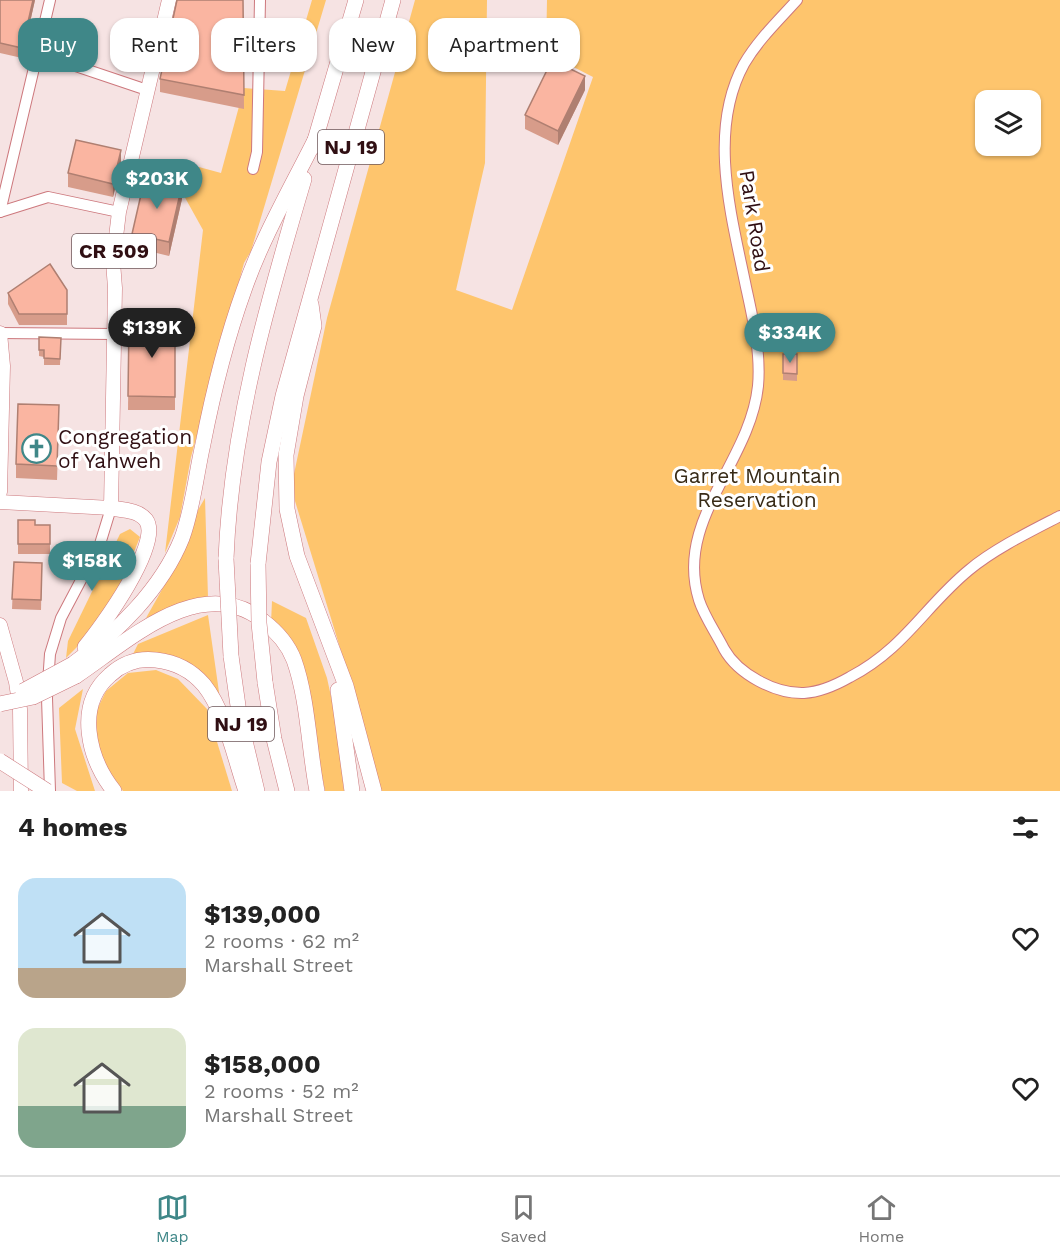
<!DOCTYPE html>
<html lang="en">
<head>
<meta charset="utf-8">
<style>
  :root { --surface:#fff; --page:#f2f2f2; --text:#222; --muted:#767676; --line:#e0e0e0; --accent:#3f8788 }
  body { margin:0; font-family:"Work Sans",sans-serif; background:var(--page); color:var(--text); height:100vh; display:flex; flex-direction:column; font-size:22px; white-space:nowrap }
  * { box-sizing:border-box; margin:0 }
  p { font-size:20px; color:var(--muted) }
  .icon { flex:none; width:33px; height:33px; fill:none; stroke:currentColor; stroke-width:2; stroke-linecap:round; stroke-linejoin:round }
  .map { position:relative; height:791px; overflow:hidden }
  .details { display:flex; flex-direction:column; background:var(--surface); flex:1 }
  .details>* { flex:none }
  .banner { position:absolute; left:18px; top:18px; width:600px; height:54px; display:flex; gap:12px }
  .fabs { position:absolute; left:975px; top:90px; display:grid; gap:12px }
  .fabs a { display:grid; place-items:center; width:66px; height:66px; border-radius:12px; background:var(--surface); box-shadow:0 2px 4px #0004; font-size:30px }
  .price { position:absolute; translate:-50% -51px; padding:0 14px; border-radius:21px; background:var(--accent); color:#fff; font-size:20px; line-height:39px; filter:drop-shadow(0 2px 3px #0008) }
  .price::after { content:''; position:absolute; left:50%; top:36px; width:18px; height:14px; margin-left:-9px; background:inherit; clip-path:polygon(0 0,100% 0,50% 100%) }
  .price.selected { background:#222; color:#fff }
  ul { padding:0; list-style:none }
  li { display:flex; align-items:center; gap:18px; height:150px; padding:0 18px }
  li span { display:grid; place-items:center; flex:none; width:168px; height:120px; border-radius:18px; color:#555 }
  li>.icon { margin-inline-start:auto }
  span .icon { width:72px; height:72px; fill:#fffc; stroke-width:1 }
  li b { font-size:26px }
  h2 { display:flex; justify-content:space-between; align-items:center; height:72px; padding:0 18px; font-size:26px }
  .pill { padding:0 21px; border-radius:18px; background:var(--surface); box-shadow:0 2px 4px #0004; font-size:21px; line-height:54px }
  .pill.selected { background:var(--accent); color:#fff }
  .dock { display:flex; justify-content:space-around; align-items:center; height:84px; border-top:2px solid var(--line); background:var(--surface); font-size:16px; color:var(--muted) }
  .dock a { display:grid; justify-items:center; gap:3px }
  .dock .selected { color:var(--accent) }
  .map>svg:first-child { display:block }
  .green { fill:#fec56d; fill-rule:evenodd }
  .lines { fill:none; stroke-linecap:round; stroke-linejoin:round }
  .minor-casing { stroke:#cd787d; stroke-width:12 }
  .major-casing { stroke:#cd787d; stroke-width:15 }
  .highway-casing { stroke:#cd787d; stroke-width:16 }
  .minor { stroke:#fff; stroke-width:10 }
  .major { stroke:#fff; stroke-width:14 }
  .highway { stroke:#fff; stroke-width:15 }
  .highway-bridge-casing { stroke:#cd787d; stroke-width:16; stroke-linecap:butt }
  .highway-bridge { stroke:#fff; stroke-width:15 }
  .wall { fill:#d79c8a }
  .shaded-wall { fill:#af7f71 }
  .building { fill:#fab5a1; stroke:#af7f71; stroke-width:1.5 }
  .labels { text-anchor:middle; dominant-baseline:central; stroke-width:6; stroke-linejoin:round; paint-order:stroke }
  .shield { fill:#fff; stroke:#6e575a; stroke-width:1.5 }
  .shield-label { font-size:20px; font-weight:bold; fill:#300f13 }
  .street-label { font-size:21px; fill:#300f13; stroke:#fff }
  .poi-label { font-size:21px; fill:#300f13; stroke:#fff; text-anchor:start }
  .park-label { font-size:21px; fill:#382b17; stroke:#fff }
</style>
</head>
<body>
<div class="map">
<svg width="1060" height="791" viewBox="0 0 1060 791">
  <rect width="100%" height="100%" fill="#f6e3e3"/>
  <g class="green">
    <polygon points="312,0 326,0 251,251 244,263 191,457 180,517 165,553 203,230 183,194 199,167 221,173 244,88 285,91"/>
    <path d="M415,0H487L485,163L456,290L512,310L593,77L546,53L547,0H1060V791H380L368,739L291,488L327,318ZM986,100H1030V146H986Z"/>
    <polygon points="205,498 208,597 146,618 182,554 198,510"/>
    <polygon points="130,529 140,537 126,572 96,628 66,658 68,641 120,534"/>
    <polygon points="272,601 306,618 327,678 337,724 344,791 325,791 298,652 271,623"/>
    <polygon points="208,615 220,699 178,657 133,654 138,644"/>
    <polygon points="156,670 178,679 207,709 232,791 123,791 100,758 92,720 106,691 128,673"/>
    <polygon points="83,689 75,729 95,791 77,791 62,783 59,708"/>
  </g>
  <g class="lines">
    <defs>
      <g id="minor">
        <path d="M797,0C778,21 758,40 744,64C707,131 732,218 746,287C753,319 761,353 758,386C750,463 674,520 699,600C704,616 716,633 724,649C738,674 775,694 804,693C821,692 836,685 850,677C905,648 925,606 969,570C994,549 1031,531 1060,516"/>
        <polyline points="37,53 147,90"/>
        <polyline points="253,169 257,152 260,0"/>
        <polyline points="0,212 50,0"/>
        <polyline points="0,212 48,197 119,212"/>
        <polyline points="0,333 114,334"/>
        <polyline points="50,791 47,698 50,654 61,618 100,544 111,508"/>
      </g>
      <g id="major">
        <polyline points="0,333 3,366 0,492"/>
        <polyline points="0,502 111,508 115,288 113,262 119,212 169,0"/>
        <polyline points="0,625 16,682 20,709 21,791"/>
      </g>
      <g id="highway">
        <polyline points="313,147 356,0"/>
        <polyline points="311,304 314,326 296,396 286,455 287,509 297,556 346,686 374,791"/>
        <path d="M226,559C231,428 267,304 304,179"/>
        <polyline points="258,564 269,462 283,396 393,0"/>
        <path d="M85,647C101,628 163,543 146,520C138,510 123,510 111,508"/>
        <polyline points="231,656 240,720 257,791"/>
        <path d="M73,664C117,633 162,588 182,538C193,508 196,475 203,444C213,393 226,340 244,290C262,238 291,188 316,138"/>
        <path d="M76,676C127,642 201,571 263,621C276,631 288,644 294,660C308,699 309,750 317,791"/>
        <polyline points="265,682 274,739 287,791"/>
        <polyline points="338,690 352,791"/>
        <path d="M114,791C88,758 75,705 110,675C123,663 139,658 156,660C175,662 192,671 204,685C225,711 235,759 246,791"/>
      </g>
    </defs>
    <use href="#minor" class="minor-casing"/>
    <use href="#major" class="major-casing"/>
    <use href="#highway" class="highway-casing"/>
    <use href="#minor" class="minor"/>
    <use href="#major" class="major"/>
    <use href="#highway" class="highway"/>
    <defs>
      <g id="highway-bridge">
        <polyline points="226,559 231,656"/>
        <polyline points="258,564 259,623 265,682"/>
        <polyline points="23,691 73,664"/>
        <polyline points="0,704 33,697 76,676"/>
        <polyline points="0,761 47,791"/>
      </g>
    </defs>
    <use href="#highway-bridge" class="highway-bridge-casing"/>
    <use href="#highway-bridge" class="highway-bridge"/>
  </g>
  <g class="wall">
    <polygon points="0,0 35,0 22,58 0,53"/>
    <polygon points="243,0 244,109 160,92 160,79"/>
    <polygon points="585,90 558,145 525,129 525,115"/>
    <polygon points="121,164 113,197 68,187 68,173"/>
    <polygon points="182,199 169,256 132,247 132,234"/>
    <polygon points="67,290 67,325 19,325 8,304 8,293"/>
    <polygon points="129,322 175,322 175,410 128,410"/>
    <polygon points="39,337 61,338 60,365 44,365 44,357 39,356"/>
    <polygon points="783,354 797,354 797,381 783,380"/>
    <polygon points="59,419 57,480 16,478 16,464"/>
    <polygon points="18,520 35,525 50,525 50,554 18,554"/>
    <polygon points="14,562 42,563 41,610 12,609"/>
  </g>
  <g class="shaded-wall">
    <polygon points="33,0 35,0 22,58 22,48"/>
    <polygon points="585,76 585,90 558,145 558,131"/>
    <polygon points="121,150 121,164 113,197 113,184"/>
    <polygon points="182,185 182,199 169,256 169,242"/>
  </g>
  <g class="building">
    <polygon points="0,0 33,0 22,48 0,43"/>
    <polygon points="177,0 243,0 244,95 160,79"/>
    <polygon points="552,60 585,76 558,131 525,115"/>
    <polygon points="76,140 121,150 113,184 68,173"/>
    <polygon points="145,177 182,185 169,242 132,234"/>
    <polygon points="50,264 67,290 67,314 19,314 8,293"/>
    <polygon points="129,322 175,322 175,397 128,396"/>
    <polygon points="39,337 61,338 60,359 44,358 44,350 39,350"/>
    <polygon points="783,354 797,354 797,374 783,373"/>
    <polygon points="18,404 59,405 57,466 16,464"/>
    <polygon points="18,520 35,520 35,525 50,525 50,544 18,544"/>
    <polygon points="14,562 42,563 41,600 12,599"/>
  </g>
  <defs>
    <symbol id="church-ring" viewBox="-11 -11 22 22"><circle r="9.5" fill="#fff" stroke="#3f8788" stroke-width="1.5"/><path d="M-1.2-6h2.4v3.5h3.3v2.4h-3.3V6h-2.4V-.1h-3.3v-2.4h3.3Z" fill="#3f8788"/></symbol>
  </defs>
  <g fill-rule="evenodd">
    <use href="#church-ring" x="20" y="432" width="33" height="33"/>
  </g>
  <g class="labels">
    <g class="shield">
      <rect x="318" y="130" width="66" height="34" rx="4.5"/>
      <rect x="72" y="234" width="84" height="34" rx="4.5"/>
      <rect x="208" y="707" width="66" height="34" rx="4.5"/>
    </g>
    <g class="shield-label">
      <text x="351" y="147">NJ 19</text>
      <text x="114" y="251">CR 509</text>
      <text x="241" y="724">NJ 19</text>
    </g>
    <g class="street-label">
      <text transform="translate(755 221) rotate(81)">Park Road</text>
    </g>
    <g class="poi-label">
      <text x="58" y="436">Congregation<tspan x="58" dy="24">of Yahweh</tspan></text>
    </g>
    <g class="park-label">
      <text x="757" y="475">Garret Mountain<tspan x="757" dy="24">Reservation</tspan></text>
    </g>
  </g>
</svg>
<div class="fabs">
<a><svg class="icon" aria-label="layers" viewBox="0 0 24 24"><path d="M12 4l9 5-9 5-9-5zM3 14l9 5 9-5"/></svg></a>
</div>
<b class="price" style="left:157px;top:210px">$203K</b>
<b class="price selected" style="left:152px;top:359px">$139K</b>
<b class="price" style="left:790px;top:364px">$334K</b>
<b class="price" style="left:92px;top:592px">$158K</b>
<div class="banner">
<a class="pill selected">Buy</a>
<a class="pill">Rent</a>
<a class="pill">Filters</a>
<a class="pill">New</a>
<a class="pill">Apartment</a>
</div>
</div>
<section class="details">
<h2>4 homes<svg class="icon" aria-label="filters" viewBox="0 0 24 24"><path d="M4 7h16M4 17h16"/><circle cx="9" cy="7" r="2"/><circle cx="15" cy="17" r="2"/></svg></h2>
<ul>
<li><span style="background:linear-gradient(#bfe0f5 75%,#b9a48a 0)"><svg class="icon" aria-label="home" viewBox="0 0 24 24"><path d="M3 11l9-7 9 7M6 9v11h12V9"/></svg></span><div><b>$139,000</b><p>2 rooms · 62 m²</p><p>Marshall Street</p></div><svg class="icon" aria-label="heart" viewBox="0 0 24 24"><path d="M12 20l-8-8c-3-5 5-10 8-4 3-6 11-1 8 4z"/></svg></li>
<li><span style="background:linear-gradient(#dfe7d0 65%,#7fa58c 0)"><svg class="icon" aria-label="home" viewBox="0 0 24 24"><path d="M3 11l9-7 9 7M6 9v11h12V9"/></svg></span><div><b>$158,000</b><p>2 rooms · 52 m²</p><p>Marshall Street</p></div><svg class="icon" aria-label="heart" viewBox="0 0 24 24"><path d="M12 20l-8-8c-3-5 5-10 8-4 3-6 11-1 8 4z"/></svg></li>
</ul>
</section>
<nav class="dock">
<a class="selected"><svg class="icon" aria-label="map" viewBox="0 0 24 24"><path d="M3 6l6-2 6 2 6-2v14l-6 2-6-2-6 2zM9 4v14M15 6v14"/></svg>Map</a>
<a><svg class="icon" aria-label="saved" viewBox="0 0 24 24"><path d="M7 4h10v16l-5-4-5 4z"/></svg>Saved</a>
<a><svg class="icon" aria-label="home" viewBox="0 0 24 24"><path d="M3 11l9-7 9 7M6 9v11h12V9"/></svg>Home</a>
</nav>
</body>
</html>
